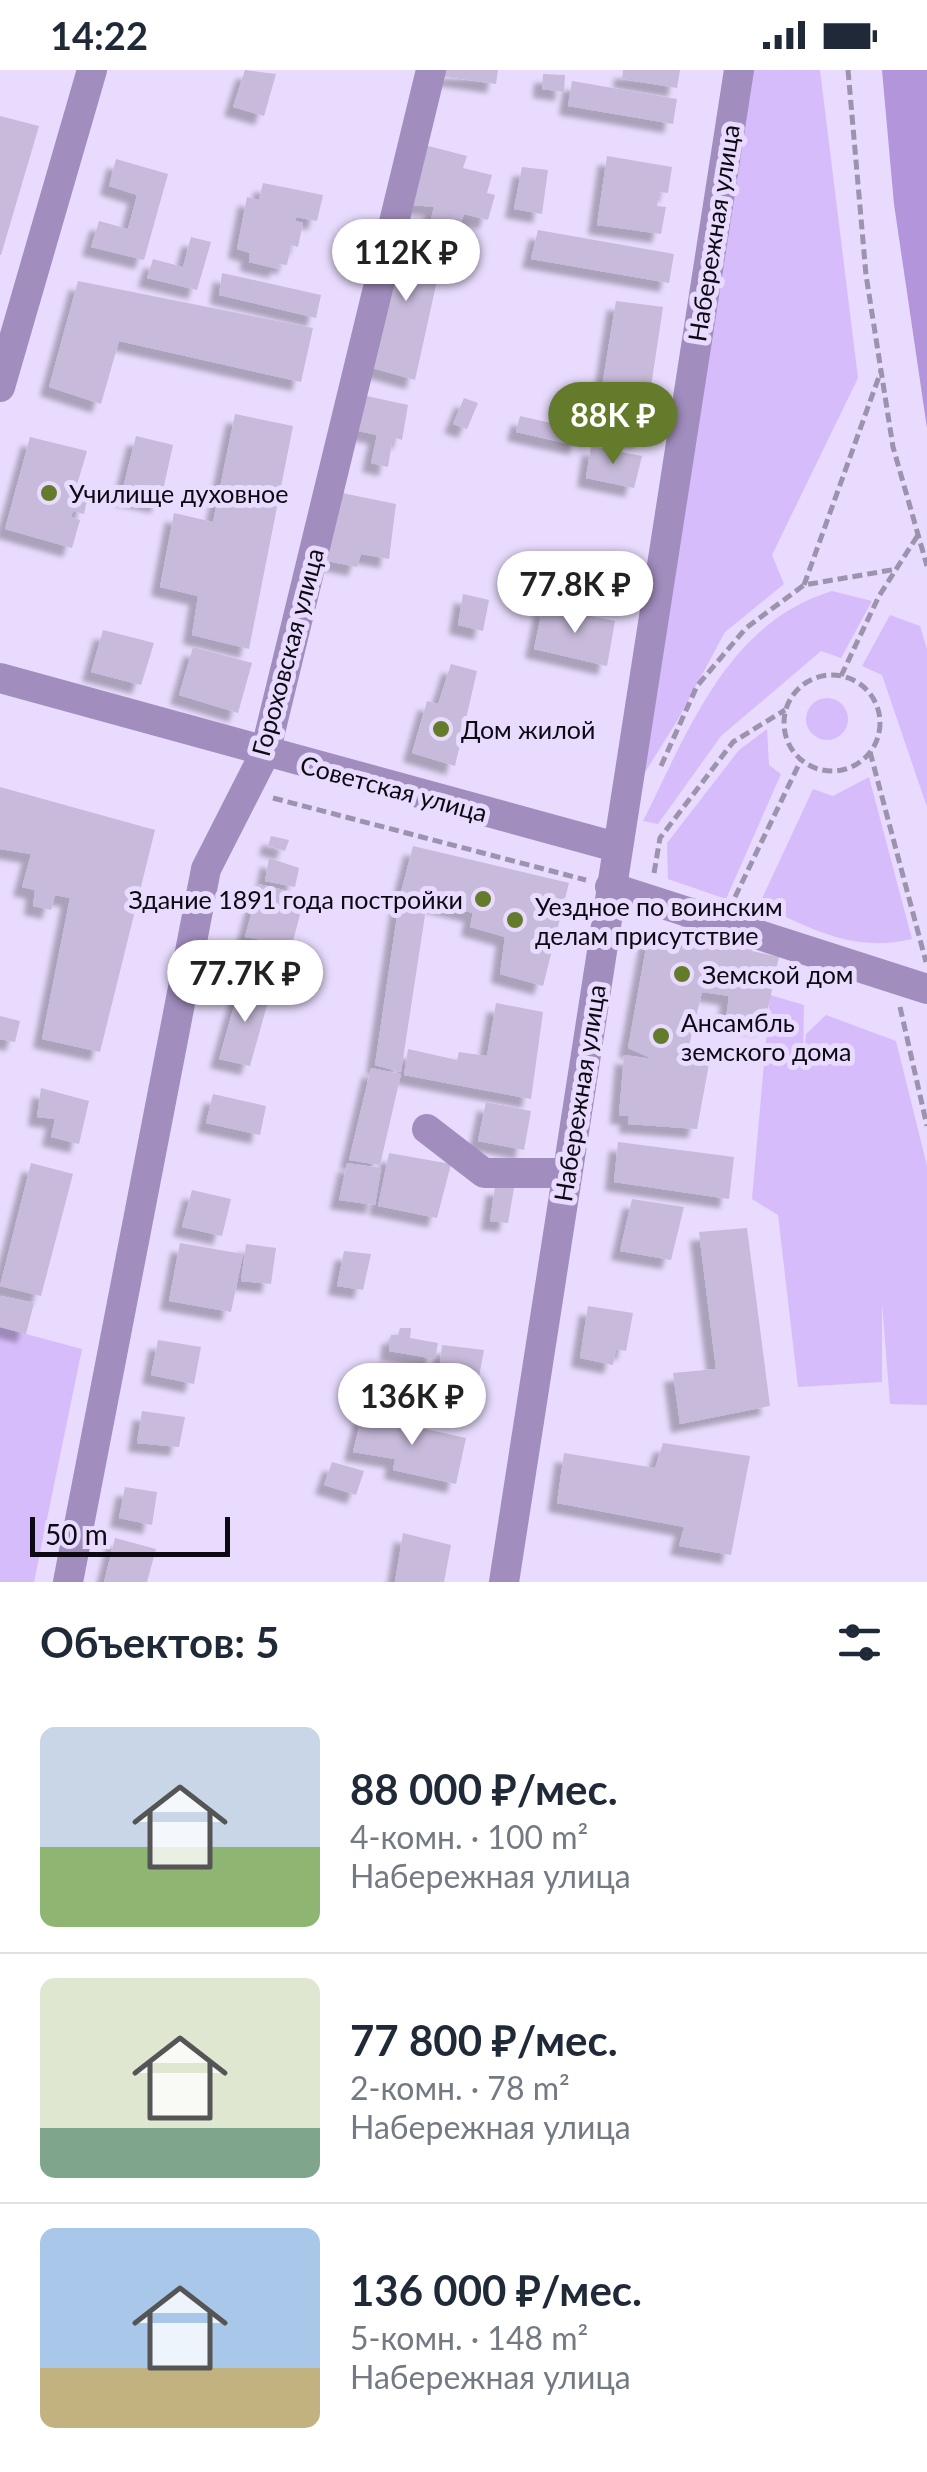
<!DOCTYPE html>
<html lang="ru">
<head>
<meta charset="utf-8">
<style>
  :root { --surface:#fff; --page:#f2f2f3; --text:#1f2937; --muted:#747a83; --line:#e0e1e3; --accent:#647b2c }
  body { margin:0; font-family:Lato,sans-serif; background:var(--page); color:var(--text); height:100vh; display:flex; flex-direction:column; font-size:38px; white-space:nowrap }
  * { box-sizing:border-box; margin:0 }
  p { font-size:32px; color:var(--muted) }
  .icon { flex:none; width:55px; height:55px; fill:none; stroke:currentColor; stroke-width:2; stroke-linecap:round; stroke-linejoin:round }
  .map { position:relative; height:1512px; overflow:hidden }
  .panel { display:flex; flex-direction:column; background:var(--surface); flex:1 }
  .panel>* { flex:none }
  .scale { position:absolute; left:30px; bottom:25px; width:200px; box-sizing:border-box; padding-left:10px; border:5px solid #0d0913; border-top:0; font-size:28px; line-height:35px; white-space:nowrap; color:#0d0913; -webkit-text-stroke:8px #e8dbfd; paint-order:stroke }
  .price { position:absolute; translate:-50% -85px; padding:0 22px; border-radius:35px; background:#fff; color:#222; font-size:32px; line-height:65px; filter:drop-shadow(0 2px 5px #0008) }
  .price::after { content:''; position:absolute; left:50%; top:60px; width:30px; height:22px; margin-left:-15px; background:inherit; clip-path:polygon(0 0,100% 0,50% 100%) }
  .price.on { background:var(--accent); color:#fff }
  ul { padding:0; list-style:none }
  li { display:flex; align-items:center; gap:30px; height:250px; padding:0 40px }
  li+li { border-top:2px solid var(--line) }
  li span { display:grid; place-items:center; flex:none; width:280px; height:200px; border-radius:15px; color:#555 }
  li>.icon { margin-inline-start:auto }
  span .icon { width:120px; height:120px; fill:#fffc; stroke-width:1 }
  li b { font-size:42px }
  h2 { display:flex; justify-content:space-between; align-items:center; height:120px; padding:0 40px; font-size:42px }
  .status { display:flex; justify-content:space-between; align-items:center; height:70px; padding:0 50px; background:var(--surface); direction:ltr }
  .status svg { height:28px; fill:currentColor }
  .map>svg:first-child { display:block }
  .green { fill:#d7bcfc }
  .water { fill:#b295da }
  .building { fill:#c7bada; filter:url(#shadow) }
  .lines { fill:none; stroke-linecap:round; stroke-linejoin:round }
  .path { stroke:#9d93ad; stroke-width:5; stroke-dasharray:10 5; stroke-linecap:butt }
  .minor { stroke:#a18dbe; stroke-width:30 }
  .poi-dot { fill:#647b2c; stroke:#e8dbfd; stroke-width:4 }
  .labels { text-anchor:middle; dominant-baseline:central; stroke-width:10; stroke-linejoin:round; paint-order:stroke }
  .street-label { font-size:25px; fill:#0d0913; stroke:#e8dbfd }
  .poi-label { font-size:25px; fill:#0d0913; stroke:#e8dbfd; text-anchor:start }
</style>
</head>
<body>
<div class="status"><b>14:22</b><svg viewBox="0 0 49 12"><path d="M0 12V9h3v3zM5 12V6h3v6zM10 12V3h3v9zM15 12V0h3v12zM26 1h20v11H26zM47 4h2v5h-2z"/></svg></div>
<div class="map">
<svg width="927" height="1512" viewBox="0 0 927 1512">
  <defs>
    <filter id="shadow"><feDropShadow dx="-9" dy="9" stdDeviation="2.5" flood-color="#0004"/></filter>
  </defs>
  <rect width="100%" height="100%" fill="#e8dbfd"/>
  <g class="green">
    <polygon points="754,0 820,0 858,308 772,485 784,514 725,562 677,651 622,739"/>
    <path d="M832,521L872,531L841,588L821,581L721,666L658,754L643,751C689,660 727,553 832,521Z"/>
    <polygon points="890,545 920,556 927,579 927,737 882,605 862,596"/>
    <circle cx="827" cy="649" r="21"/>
    <polygon points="767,659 769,695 781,704 726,829 668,809 667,773 739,680"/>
    <path d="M869,707L912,869C852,883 813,859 759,835L813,719L833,726Z"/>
    <polygon points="770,925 804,935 803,995 806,964 826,945 896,971 927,1096 927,1335 890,1334 882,1233 882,1312 798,1317 778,1145 752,1129"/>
    <polygon points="0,1257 82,1279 34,1512 0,1512"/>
  </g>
  <polygon class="water" points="882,0 927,0 927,358 894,134"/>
  <g class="building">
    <polygon points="245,0 276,4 264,46 233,37"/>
    <polygon points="434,0 498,0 496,14 433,5"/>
    <polygon points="623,0 680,0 677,18 622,9"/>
    <polygon points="543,4 565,5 564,22 542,19"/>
    <polygon points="572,11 677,29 673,54 568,36"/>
    <polygon points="0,46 39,56 1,185 0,185"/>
    <polygon points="417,73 467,86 463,98 492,105 487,123 495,125 488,150 464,144 460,155 430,152 434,137 403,134"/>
    <polygon points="607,86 672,97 668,123 659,122 657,136 666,137 661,164 597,155"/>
    <polygon points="116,89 168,104 144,190 91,177 99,151 128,159 137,125 109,116"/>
    <polygon points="522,97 548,100 542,144 514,139"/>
    <polygon points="263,113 323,125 317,151 296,147 295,151 303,153 298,177 291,175 287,195 279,194 278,199 249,192 250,183 237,179 247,127 259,130"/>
    <polygon points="397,159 446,170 415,310 365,296"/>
    <polygon points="538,160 674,184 669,213 531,189"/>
    <polygon points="191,167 211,172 197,220 147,208 153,189 183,197"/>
    <polygon points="222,203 321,225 316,248 219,225"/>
    <polygon points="78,211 313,258 301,312 119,271 101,334 49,317"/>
    <polygon points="616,231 663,237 643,370 595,360"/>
    <polygon points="362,325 408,335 402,370 393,367 388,397 371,393 377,365 354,360"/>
    <polygon points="464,328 478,333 467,359 453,354"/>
    <polygon points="235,344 293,356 249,579 192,565 198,526 160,517 174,443 213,452"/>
    <polygon points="520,346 582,360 578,376 516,362"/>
    <polygon points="136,366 173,375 160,434 121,426"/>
    <polygon points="30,367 87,381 77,415 90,417 84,444 73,441 71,447 80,450 72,478 5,459"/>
    <polygon points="591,376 642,386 634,418 586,408"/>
    <polygon points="342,423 396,434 389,489 361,484 357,497 327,491"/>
    <polygon points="585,485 625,492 617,535 577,527"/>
    <polygon points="463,524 489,530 483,561 458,555"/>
    <polygon points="543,536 615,551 607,596 534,579"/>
    <polygon points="103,560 154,573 141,615 91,602"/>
    <polygon points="193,577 252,593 238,643 179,625"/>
    <polygon points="451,594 477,601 455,696 412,683 427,631 438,634"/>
    <polygon points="0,717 155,760 100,982 42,969 70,828 55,825 51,840 33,836 35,820 22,817 31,784 0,779"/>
    <polygon points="271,766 289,770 285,781 268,776"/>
    <polygon points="413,776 569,813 543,916 500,904 505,867 470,857 473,843 427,832 401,1002 375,995 400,826"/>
    <polygon points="269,788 299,798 295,817 265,811"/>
    <polygon points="259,814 305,825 292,875 245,867"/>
    <polygon points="681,856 755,870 752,881 779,887 764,957 726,949 729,926 702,922 689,976 711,983 697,1059 628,1054 629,1046 619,1045 624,985 653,989 628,978 648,867 678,873"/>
    <polygon points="241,912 271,921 250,996 219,989"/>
    <polygon points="496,933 543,942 531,1029 404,1005 408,979 457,990 459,982 487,986"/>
    <polygon points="0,946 20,951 15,972 0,969"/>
    <polygon points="371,998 401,1004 380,1095 349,1090"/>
    <polygon points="41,1018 89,1031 79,1074 51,1067 55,1049 37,1047"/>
    <polygon points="213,1024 266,1036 260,1065 206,1053"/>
    <polygon points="486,1032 531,1041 524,1080 478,1071"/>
    <polygon points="618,1072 734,1087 729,1129 614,1112"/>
    <polygon points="389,1083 451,1094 437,1148 378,1136"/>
    <polygon points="31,1093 73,1104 41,1226 0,1216"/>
    <polygon points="347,1093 381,1098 375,1135 339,1130"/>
    <polygon points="495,1116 514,1118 508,1153 490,1151"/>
    <polygon points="192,1120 231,1129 222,1166 182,1157"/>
    <polygon points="632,1129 684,1137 671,1190 620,1181"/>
    <polygon points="747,1158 770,1336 680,1354 673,1303 716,1299 699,1162"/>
    <polygon points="180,1173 243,1184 231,1242 169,1231"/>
    <polygon points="246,1174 276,1178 271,1214 241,1211"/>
    <polygon points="344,1181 371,1184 363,1220 337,1216"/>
    <polygon points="0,1226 34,1233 26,1264 0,1257"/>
    <polygon points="588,1236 633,1243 626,1281 616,1279 613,1295 580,1288"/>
    <polygon points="400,1258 411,1258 410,1268 438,1273 435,1289 389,1281 391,1265 398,1265"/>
    <polygon points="158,1270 201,1277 194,1314 151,1305"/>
    <polygon points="442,1275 484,1280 477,1317 438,1311"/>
    <polygon points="142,1341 185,1347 179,1377 137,1373"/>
    <polygon points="362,1345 466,1368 456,1414 393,1400 395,1389 353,1382"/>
    <polygon points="663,1373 750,1386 731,1485 679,1476 684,1457 557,1433 564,1383 655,1398"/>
    <polygon points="332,1392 364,1401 356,1425 324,1415"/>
    <polygon points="125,1417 157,1422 152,1455 119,1448"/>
    <polygon points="403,1463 451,1475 444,1512 395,1512"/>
    <polygon points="115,1468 156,1479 147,1512 104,1512"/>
  </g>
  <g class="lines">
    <g class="path">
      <polyline points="848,0 866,205 893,377 927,496"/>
      <polyline points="804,515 881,301"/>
      <circle cx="832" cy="653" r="48"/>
      <polyline points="841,606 879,526 918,465"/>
      <polyline points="870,682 926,892"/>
      <polyline points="661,696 697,616 746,558 804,515 897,499"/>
      <polyline points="273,728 586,810"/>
      <polyline points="654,803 660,768 733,672 785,640"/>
      <polyline points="735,827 801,690"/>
      <polyline points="900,937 927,1056"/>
    </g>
    <g class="minor">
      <polyline points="0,317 92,0"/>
      <polyline points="0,608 616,777"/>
      <polyline points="610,817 927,919"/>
      <polyline points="427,1059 484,1103 566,1103"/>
      <polyline points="68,1512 206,799 265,683 431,0"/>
      <polyline points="504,1512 739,0"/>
    </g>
  </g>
  <g class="poi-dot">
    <circle cx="49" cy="423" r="10"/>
    <circle cx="441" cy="659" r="10"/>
    <circle cx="483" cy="829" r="10"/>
    <circle cx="515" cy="850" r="10"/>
    <circle cx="682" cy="904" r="10"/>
    <circle cx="661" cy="966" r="10"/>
  </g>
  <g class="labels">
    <g class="street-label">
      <text transform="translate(713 163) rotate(-81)">Набережная улица</text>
      <text transform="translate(287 582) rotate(-75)">Гороховская улица</text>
      <text transform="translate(394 718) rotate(15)">Советская улица</text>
      <text transform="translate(579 1023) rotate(-81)">Набережная улица</text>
    </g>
    <g class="poi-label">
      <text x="69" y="423">Училище духовное</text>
      <text x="461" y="659">Дом жилой</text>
      <text x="463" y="829" text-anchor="end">Здание 1891 года постройки</text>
      <text x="535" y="836">Уездное по воинским<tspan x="535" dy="29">делам присутствие</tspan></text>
      <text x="702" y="904">Земской дом</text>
      <text x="681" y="952">Ансамбль<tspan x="681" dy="29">земского дома</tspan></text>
    </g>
  </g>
</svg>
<div class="scale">50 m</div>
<b class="price" style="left:406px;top:234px">112K ₽</b>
<b class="price on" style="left:613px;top:397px">88K ₽</b>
<b class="price" style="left:575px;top:566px">77.8K ₽</b>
<b class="price" style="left:245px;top:955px">77.7K ₽</b>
<b class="price" style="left:412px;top:1378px">136K ₽</b>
</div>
<section class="panel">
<h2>Объектов: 5<svg class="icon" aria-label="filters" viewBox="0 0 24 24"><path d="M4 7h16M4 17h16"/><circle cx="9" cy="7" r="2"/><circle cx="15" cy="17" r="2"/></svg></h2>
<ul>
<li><span style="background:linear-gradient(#c9d6e8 60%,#8fb573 0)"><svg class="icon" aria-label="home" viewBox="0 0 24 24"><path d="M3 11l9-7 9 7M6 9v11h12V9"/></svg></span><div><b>88 000 ₽/мес.</b><p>4-комн. · 100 m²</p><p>Набережная улица</p></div></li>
<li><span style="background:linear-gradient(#dfe7d0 75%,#7fa58c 0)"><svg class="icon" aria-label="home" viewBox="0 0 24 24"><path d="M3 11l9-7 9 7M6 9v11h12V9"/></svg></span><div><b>77 800 ₽/мес.</b><p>2-комн. · 78 m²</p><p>Набережная улица</p></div></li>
<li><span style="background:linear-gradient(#a9c7e8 70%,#c2b280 0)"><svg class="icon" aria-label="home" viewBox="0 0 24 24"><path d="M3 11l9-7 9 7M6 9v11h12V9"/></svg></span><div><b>136 000 ₽/мес.</b><p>5-комн. · 148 m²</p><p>Набережная улица</p></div></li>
</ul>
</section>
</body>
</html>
